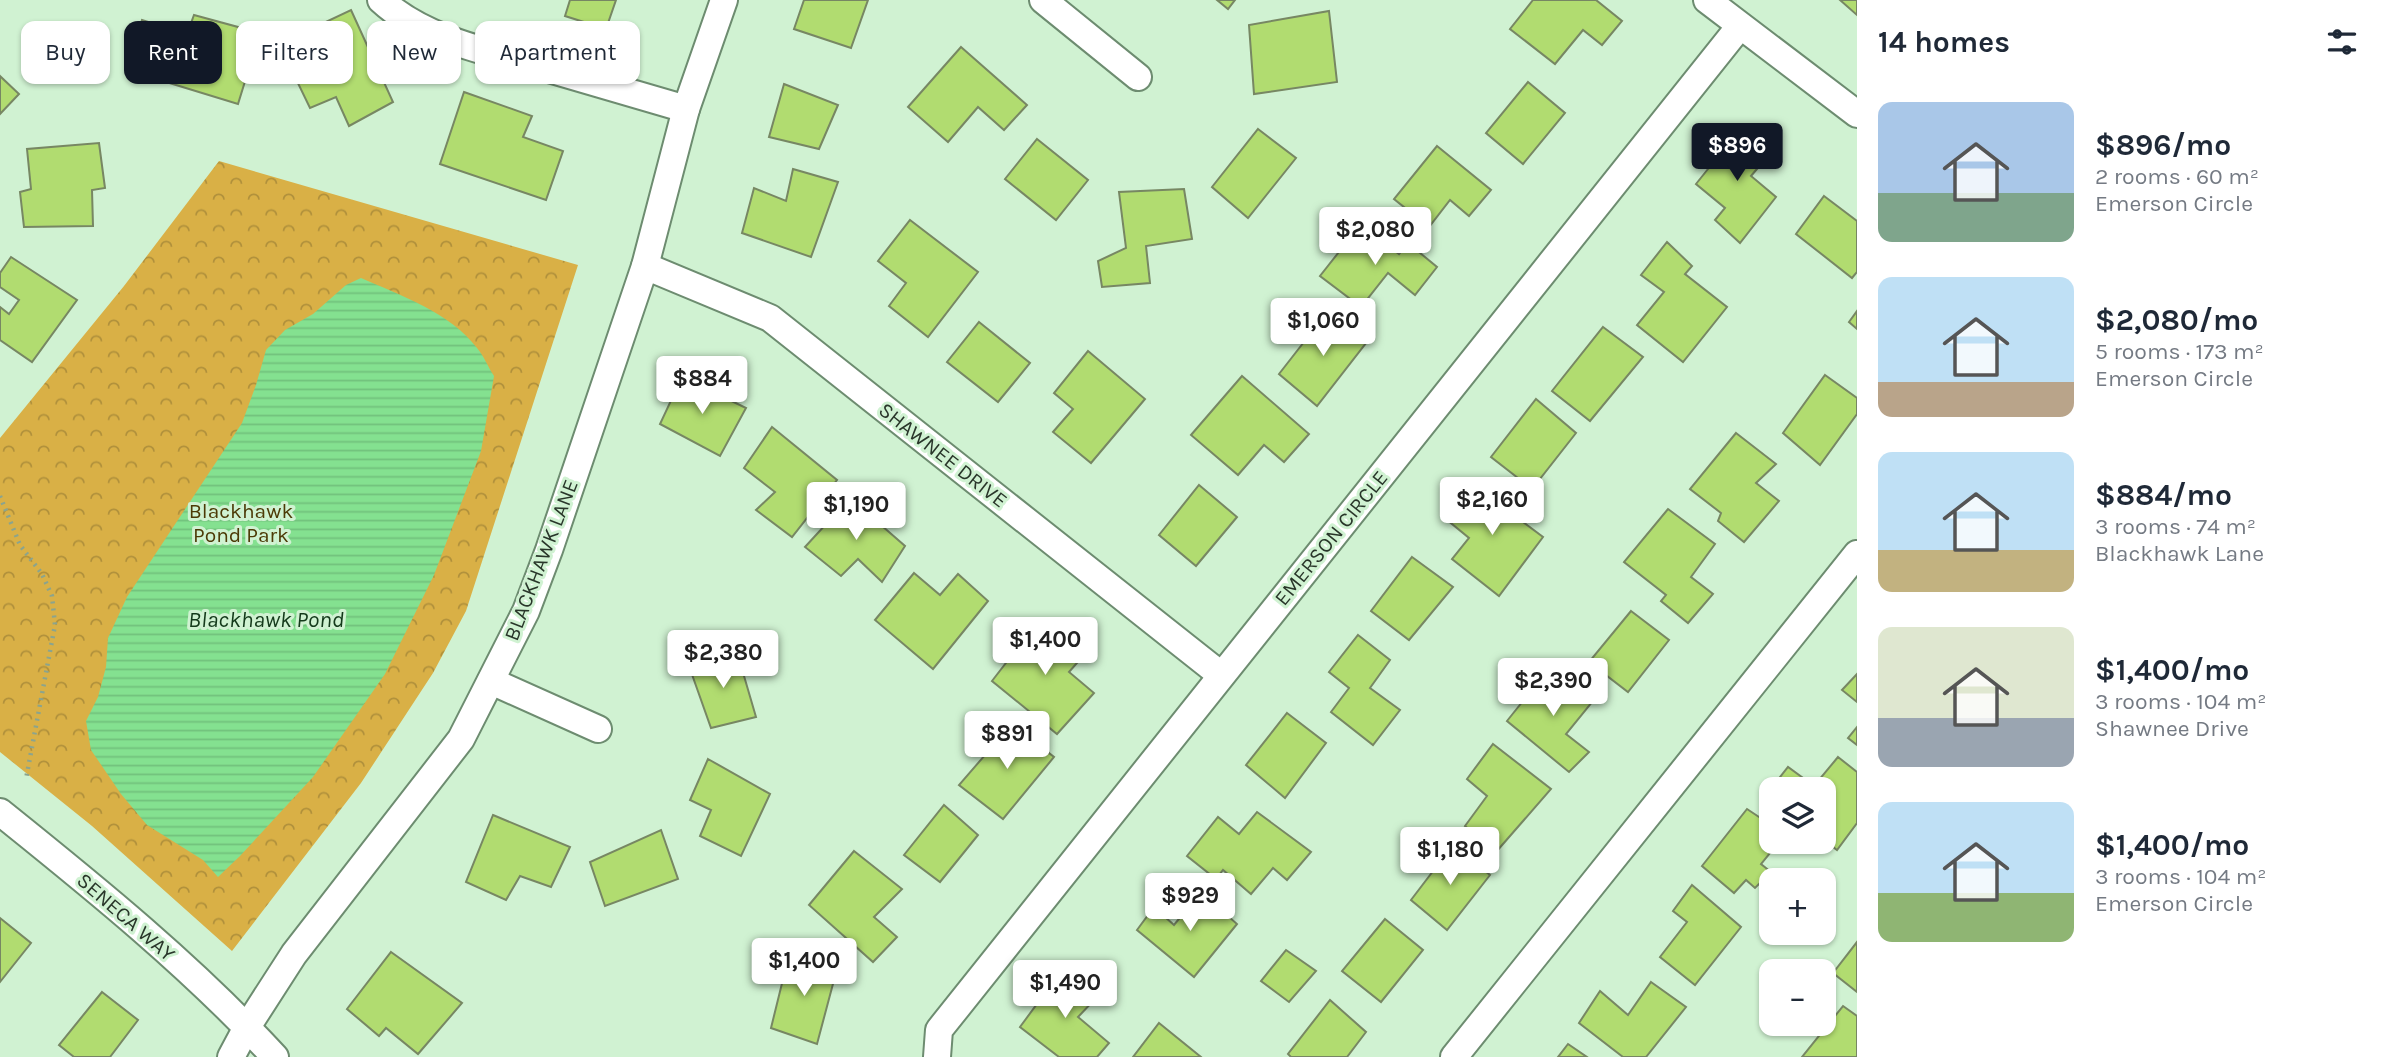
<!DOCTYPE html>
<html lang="en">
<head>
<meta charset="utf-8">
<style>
  :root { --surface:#fff; --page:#f6f6f7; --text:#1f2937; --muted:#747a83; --accent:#111827 }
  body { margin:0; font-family:Karla,sans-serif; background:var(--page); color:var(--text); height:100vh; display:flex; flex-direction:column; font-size:26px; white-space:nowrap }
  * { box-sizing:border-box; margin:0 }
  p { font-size:23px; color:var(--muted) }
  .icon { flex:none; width:38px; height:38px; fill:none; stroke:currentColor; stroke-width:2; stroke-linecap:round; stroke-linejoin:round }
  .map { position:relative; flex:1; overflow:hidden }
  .sheet { display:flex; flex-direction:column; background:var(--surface); width:525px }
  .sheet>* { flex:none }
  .guide { position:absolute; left:21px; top:21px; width:665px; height:63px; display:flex; gap:14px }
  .tools { position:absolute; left:1759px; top:777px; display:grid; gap:14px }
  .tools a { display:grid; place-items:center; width:77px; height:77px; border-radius:14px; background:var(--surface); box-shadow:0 2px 5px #0004; font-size:35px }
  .price { position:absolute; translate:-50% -60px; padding:0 16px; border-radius:7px; background:#fff; color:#222; font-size:23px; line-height:46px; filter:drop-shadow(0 2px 4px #0008) }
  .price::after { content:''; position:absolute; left:50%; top:42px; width:21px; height:16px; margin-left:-10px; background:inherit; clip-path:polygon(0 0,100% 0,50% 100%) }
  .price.on { background:var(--accent); color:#fff }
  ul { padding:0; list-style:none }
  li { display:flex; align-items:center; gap:21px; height:175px; padding:0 21px }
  li span { display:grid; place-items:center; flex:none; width:196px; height:140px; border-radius:14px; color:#555 }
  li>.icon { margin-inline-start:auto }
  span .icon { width:84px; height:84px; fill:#fffc; stroke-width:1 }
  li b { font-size:30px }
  h2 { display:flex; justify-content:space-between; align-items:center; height:84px; padding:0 21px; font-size:30px }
  .tag { padding:0 24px; border-radius:14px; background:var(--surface); box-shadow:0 2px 5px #0004; font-size:24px; line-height:63px }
  .tag.on { background:var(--accent); color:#fff }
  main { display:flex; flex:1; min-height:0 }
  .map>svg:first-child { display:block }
  .park { fill:url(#park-crowns) }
  .water { fill:url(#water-rules) }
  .building { fill:#b1dc70; stroke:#778763; stroke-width:2 }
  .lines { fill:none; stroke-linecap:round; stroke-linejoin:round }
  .minor-casing { stroke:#6d8c70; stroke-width:30 }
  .path { stroke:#8ba48d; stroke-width:4.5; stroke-dasharray:2 5; stroke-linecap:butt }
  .minor { stroke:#fff; stroke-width:26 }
  .labels { text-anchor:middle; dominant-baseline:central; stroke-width:6; stroke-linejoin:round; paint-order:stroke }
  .street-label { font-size:21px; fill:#29362a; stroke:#d0f2d2 }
  .park-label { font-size:21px; fill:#4c3a06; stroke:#d0f2d2 }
  .water-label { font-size:23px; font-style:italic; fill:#143a1b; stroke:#d0f2d2 }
</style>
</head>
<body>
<main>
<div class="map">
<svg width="1857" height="1057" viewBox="0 0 1857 1057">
  <defs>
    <pattern id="park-crowns" width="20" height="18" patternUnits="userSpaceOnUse" patternTransform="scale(1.75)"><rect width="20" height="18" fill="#d9b046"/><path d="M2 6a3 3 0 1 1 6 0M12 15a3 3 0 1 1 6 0" fill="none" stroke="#b0903b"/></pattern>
    <pattern id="water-rules" width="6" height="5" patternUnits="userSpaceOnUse" patternTransform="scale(1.75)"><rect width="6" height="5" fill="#84e190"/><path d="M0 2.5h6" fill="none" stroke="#72c27c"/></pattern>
  </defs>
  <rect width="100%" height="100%" fill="#d0f2d2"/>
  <polygon class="park" points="219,161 578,265 466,611 433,673 361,783 232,951 92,826 0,752 0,438 124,286"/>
  <path class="water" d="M361,278C400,295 451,313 477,348C484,356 488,367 494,376L481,451L434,575L385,674L313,777L240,856L218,877L203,860L147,825L121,794L91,750L86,721L98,697L106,667L108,638L127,597L242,423L256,385L266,350L285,330L313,314L346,285Z"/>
  <g class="building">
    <polygon points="570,0 616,0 606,29 565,16"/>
    <polygon points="804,0 868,0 851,48 794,29"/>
    <polygon points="1217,0 1235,0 1228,9"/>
    <polygon points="1533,0 1596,0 1622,21 1602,45 1583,30 1555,64 1510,29"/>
    <polygon points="1840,0 1857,0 1857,15"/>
    <polygon points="351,10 393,102 349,126 336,97 310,108 279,44"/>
    <polygon points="1329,11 1337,82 1254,94 1249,25"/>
    <polygon points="194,15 260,33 238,104 127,70 142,20 187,34"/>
    <polygon points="961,47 1027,105 1004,130 978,107 948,142 908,107"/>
    <polygon points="0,76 19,94 0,114"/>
    <polygon points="1528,82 1565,113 1523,164 1486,133"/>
    <polygon points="784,84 838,105 819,149 769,137"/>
    <polygon points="464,92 532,116 523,137 563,151 546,200 440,164"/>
    <polygon points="1735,125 1768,156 1751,176 1776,197 1740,243 1715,220 1725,208 1696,184 1716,159 1709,153"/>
    <polygon points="1258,129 1296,158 1248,218 1212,187"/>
    <polygon points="1037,139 1088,180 1056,220 1005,179"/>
    <polygon points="99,143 105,188 92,190 93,226 24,227 20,192 31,189 27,149"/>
    <polygon points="1437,146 1491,190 1469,216 1450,200 1429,227 1394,199"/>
    <polygon points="793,169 838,182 811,257 742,233 754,188 786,201"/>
    <polygon points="1184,189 1192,239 1146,246 1150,283 1102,287 1098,261 1126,248 1119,192"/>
    <polygon points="1824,196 1857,221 1857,272 1852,278 1796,234"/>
    <polygon points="910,220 978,272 928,337 889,306 906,283 878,261"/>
    <polygon points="1361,224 1399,254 1408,243 1437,267 1415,295 1388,273 1361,307 1320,276"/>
    <polygon points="1667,242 1692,266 1685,274 1727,307 1683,362 1637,325 1664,292 1641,275"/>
    <polygon points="11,257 77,300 32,362 0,340 0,307 9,314 19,300 0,287 0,273"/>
    <polygon points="1329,310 1366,343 1317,406 1279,374"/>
    <polygon points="1857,311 1857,329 1849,322"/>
    <polygon points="979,322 1030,363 998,402 947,362"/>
    <polygon points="1603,327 1643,357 1590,421 1552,391"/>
    <polygon points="1088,351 1145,399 1091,463 1053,432 1073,409 1054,393"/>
    <polygon points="1825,375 1857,398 1857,414 1820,465 1783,433"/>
    <polygon points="1242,376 1309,434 1284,462 1264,445 1238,475 1191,435"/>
    <polygon points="682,377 746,408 720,456 660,424"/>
    <polygon points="1536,399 1576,433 1532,489 1491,457"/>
    <polygon points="772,427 837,480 792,537 756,510 775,492 744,468"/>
    <polygon points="1736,433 1776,464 1756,483 1779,501 1744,542 1718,521 1721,513 1690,489"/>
    <polygon points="1480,479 1509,498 1503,507 1543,537 1499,596 1452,559 1469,538 1446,519"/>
    <polygon points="1199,485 1237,517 1196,566 1159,535"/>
    <polygon points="850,498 905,546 882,582 858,559 841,576 805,547"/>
    <polygon points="1668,509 1715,544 1691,577 1713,594 1688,623 1661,601 1666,595 1624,562"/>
    <polygon points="1412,557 1453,587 1409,640 1371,611"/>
    <polygon points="914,573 940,595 958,574 988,601 933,669 875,620"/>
    <polygon points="1631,611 1669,640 1628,692 1589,662"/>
    <polygon points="1040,619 1085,654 1069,672 1094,693 1057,734 992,681"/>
    <polygon points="1358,635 1390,660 1370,688 1400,710 1373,745 1331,712 1349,688 1329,672"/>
    <polygon points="737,652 756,717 711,728 689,666"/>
    <polygon points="1551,666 1593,701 1566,734 1589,752 1569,772 1507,721"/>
    <polygon points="1857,674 1857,702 1842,690"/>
    <polygon points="1287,713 1326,743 1285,798 1246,765"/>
    <polygon points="1012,724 1054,757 1003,819 959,785"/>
    <polygon points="1857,727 1857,745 1848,738"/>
    <polygon points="1493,744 1551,789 1496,852 1465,826 1487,796 1467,779"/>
    <polygon points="1838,757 1857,772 1857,823 1837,850 1824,840 1824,789 1771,789 1771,799 1766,795 1788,767 1814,786"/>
    <polygon points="708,759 770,794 741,856 700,836 711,810 690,800"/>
    <polygon points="944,805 978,835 940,882 904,855"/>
    <polygon points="1747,809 1771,825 1771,842 1779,842 1761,864 1771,872 1755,888 1746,880 1734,893 1702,866"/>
    <polygon points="1257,812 1311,852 1287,880 1273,868 1251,894 1223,870 1216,879 1187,856 1218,817 1239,834"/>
    <polygon points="493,815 570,847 551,887 520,876 506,900 466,882"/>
    <polygon points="661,830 678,879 605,906 590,862"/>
    <polygon points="1453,845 1490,875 1447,930 1411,900"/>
    <polygon points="854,851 902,889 874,917 897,937 873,962 809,905"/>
    <polygon points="1692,885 1741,927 1695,985 1660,957 1687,922 1673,911"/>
    <polygon points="1201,892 1237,924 1194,977 1137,930 1154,907 1174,925"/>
    <polygon points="0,918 31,943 0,982"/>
    <polygon points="1385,919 1423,950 1381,1002 1342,971"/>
    <polygon points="1857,942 1857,992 1833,973"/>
    <polygon points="1286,950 1316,971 1289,1002 1261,981"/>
    <polygon points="391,952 462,1003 418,1054 386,1028 379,1036 347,1009"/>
    <polygon points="789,955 838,965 817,1044 771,1028"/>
    <polygon points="1062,970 1098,996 1078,1017 1109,1043 1097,1057 1059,1057 1020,1027"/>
    <polygon points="1651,982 1686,1007 1646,1057 1623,1057 1579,1023 1600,991 1628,1015"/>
    <polygon points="102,992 138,1020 110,1057 74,1057 59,1045"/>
    <polygon points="1330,1000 1366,1032 1347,1057 1291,1057 1288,1054"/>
    <polygon points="1843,1006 1857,1016 1857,1057 1802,1057"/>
    <polygon points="1159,1023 1201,1057 1133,1057"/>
    <polygon points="1568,1044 1587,1057 1558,1057"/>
  </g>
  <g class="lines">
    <defs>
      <g id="minor">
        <path d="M381,0C423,39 488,52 542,67C590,81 638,95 686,109"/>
        <polyline points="1043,0 1138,77"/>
        <polyline points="1707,0 1857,114"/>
        <polyline points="645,266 770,318 1221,675"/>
        <polyline points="491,681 598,729"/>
        <path d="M0,812C96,889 192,967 275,1057"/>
        <polyline points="231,1057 247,1027 294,954 461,739 526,611 549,550 645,266 686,109 724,0"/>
        <polyline points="937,1057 939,1030 1740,26"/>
        <polyline points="1454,1057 1857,554"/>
      </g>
    </defs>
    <use href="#minor" class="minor-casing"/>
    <polyline class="path" points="0,496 20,545 42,574 52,596 55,625 26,779"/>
    <use href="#minor" class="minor"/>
  </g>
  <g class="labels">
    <g class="street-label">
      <text transform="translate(943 455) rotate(38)">SHAWNEE DRIVE</text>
      <text transform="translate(1331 538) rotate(-51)">EMERSON CIRCLE</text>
      <text transform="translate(541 560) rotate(-69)">BLACKHAWK LANE</text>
      <text transform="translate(126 917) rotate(41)">SENECA WAY</text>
    </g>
    <g class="park-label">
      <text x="241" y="511">Blackhawk<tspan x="241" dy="24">Pond Park</tspan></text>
    </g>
    <g class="water-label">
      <text x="266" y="619">Blackhawk Pond</text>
    </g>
  </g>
</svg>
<div class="tools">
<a><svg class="icon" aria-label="layers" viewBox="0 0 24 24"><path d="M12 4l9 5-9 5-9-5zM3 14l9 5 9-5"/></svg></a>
<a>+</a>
<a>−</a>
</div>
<b class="price on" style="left:1737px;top:183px">$896</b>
<b class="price" style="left:1375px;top:267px">$2,080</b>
<b class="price" style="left:1323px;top:358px">$1,060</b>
<b class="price" style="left:702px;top:416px">$884</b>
<b class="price" style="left:1492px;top:537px">$2,160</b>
<b class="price" style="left:856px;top:542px">$1,190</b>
<b class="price" style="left:1045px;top:677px">$1,400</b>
<b class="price" style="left:723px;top:690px">$2,380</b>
<b class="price" style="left:1553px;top:718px">$2,390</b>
<b class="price" style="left:1007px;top:771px">$891</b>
<b class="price" style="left:1450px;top:887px">$1,180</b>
<b class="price" style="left:1190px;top:933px">$929</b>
<b class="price" style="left:804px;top:998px">$1,400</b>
<b class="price" style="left:1065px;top:1020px">$1,490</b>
<div class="guide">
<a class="tag">Buy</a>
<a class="tag on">Rent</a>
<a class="tag">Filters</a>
<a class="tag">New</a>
<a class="tag">Apartment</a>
</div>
</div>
<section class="sheet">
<h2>14 homes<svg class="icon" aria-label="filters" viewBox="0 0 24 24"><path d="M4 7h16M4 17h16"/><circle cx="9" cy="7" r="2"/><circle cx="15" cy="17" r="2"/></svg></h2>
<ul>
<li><span style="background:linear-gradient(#a9c7e8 65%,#7fa58c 0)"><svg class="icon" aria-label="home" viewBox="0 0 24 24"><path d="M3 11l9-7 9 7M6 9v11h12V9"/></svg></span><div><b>$896/mo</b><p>2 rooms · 60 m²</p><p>Emerson Circle</p></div></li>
<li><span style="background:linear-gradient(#bfe0f5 75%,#b9a48a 0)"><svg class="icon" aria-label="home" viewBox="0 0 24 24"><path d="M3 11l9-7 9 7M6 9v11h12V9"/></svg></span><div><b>$2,080/mo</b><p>5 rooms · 173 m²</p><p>Emerson Circle</p></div></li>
<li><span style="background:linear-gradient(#bfe0f5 70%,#c2b280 0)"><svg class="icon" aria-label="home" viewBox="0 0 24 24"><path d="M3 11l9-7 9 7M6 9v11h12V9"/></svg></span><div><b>$884/mo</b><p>3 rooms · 74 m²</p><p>Blackhawk Lane</p></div></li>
<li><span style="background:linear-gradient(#dfe7d0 65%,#9aa5b1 0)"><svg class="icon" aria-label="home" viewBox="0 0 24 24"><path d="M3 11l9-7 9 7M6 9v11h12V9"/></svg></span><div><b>$1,400/mo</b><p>3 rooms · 104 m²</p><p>Shawnee Drive</p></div></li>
<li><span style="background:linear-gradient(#bfe0f5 65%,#8fb573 0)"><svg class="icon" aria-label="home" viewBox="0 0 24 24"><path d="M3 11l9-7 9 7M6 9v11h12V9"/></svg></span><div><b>$1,400/mo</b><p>3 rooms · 104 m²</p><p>Emerson Circle</p></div></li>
</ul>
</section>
</main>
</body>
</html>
